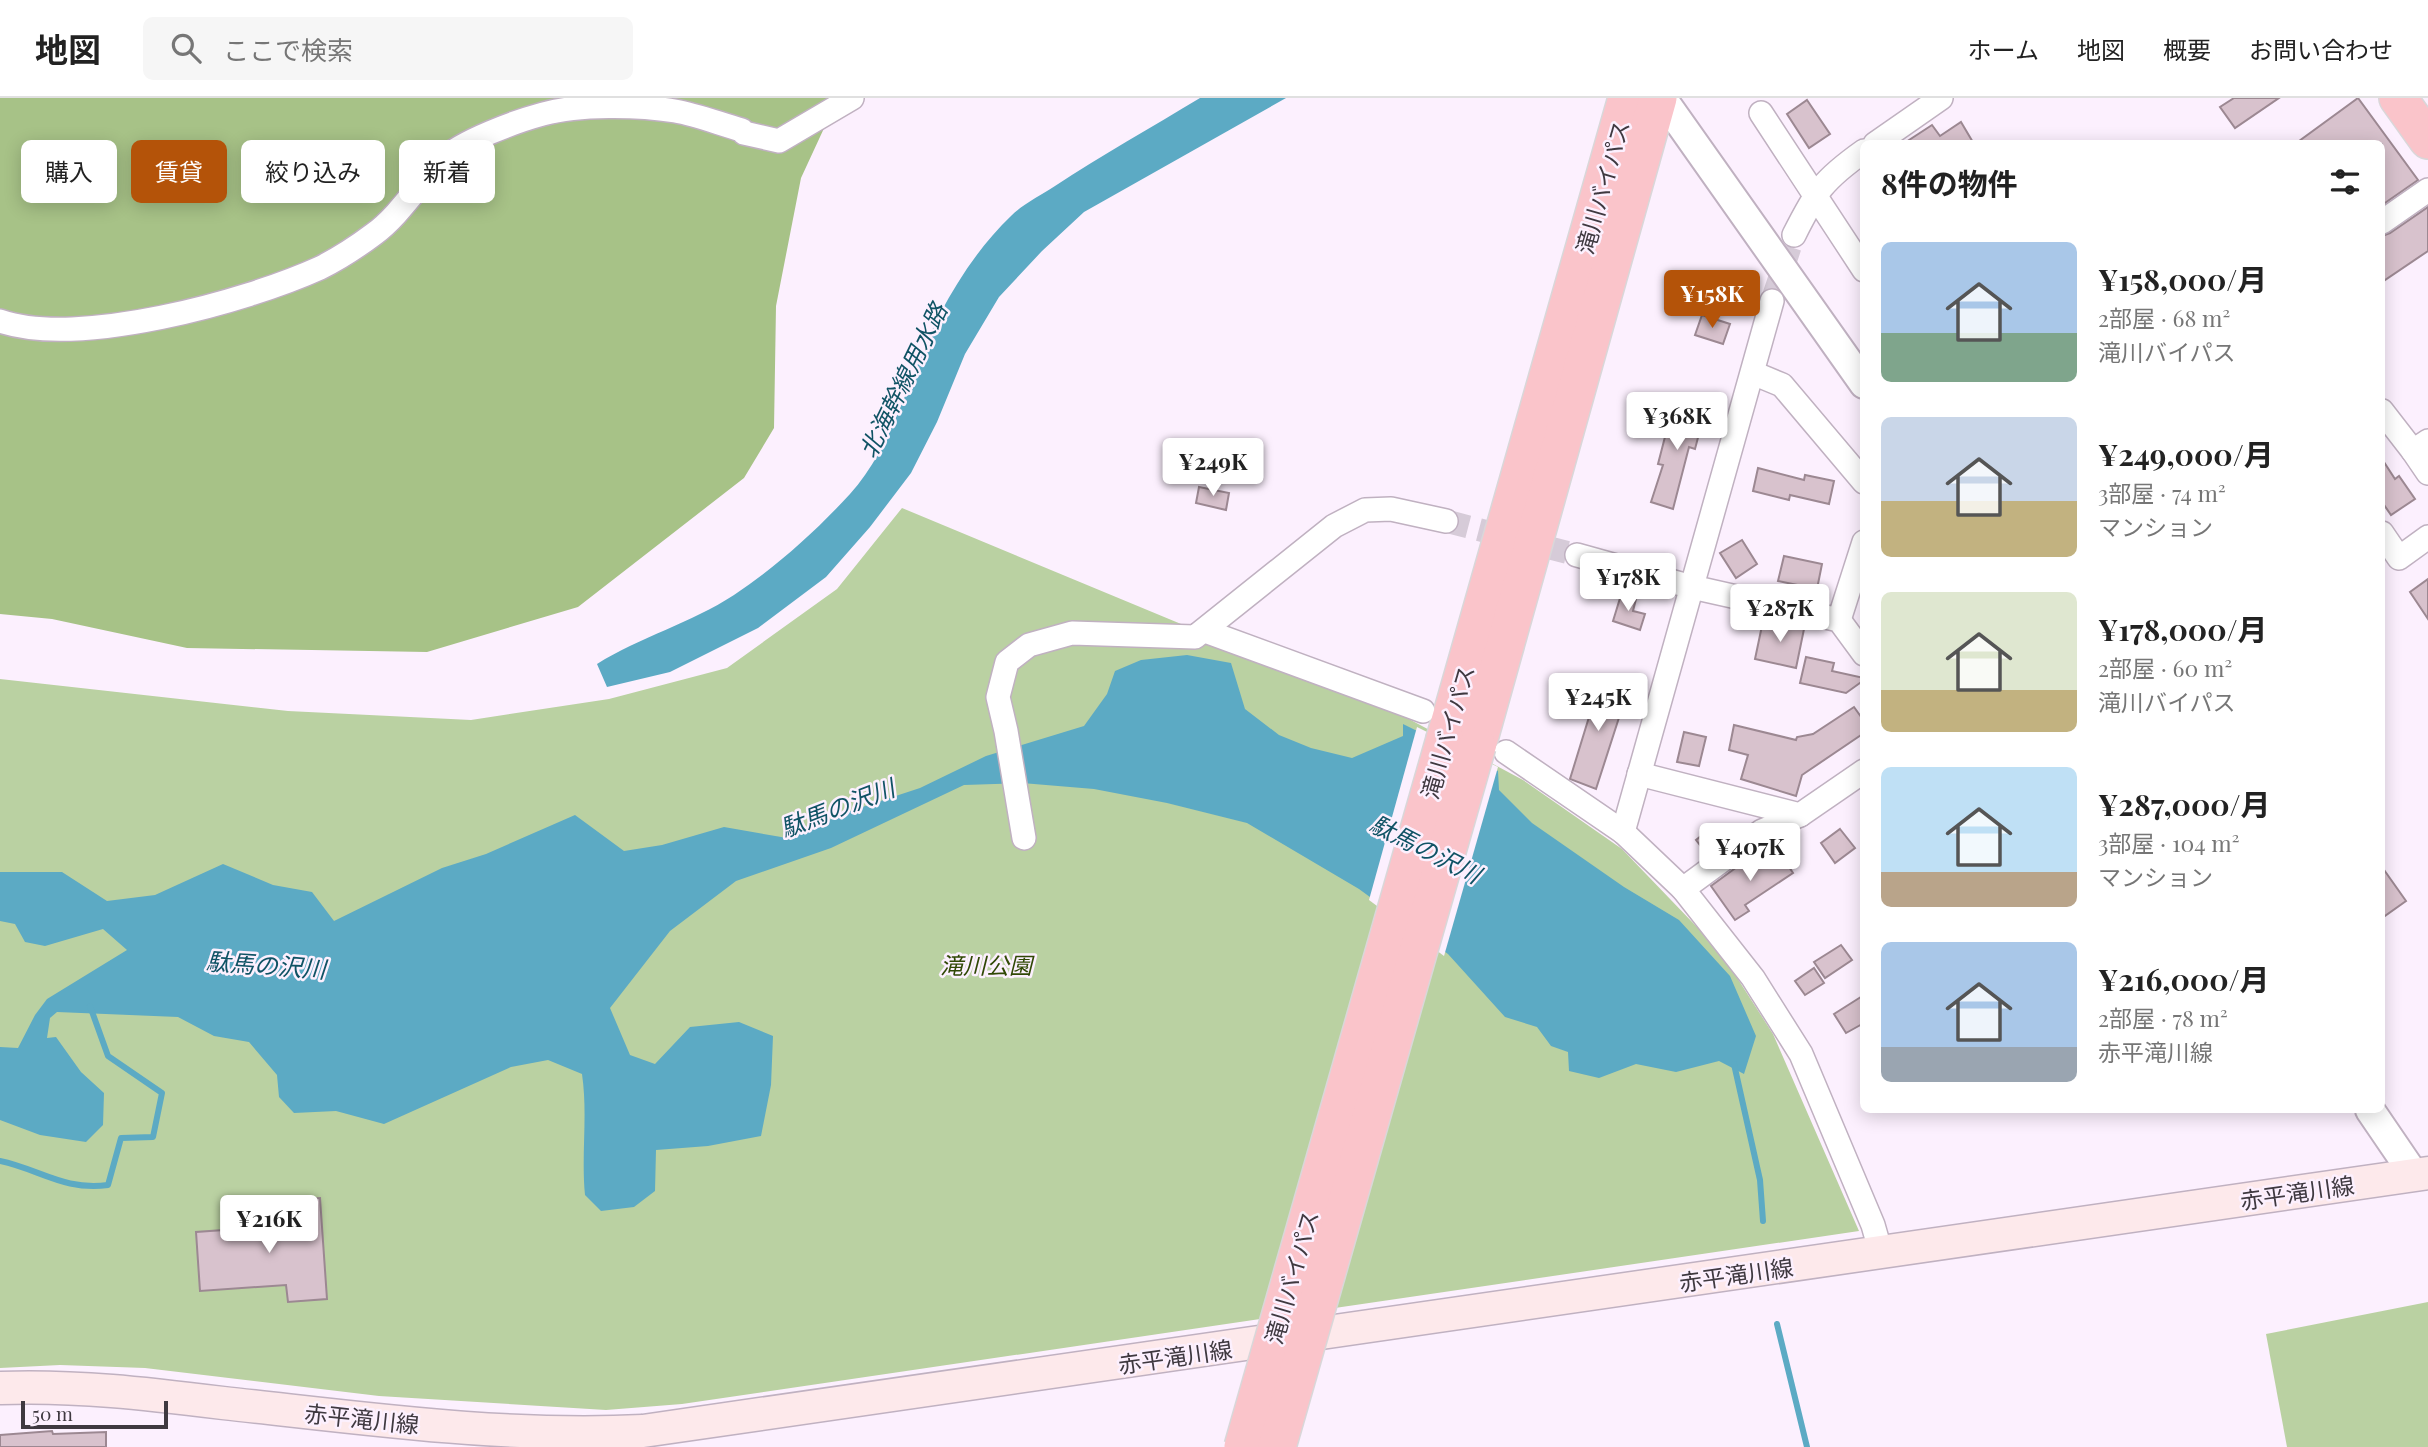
<!DOCTYPE html>
<html lang="ja">
<head>
<meta charset="utf-8">
<style>
  :root { --surface:#fff; --page:#f6f6f6; --text:#222; --muted:#767676; --line:#e0e0e0; --accent:#b45309 }
  body { margin:0; font-family:"Playfair Display","Noto Sans JP",serif; background:var(--page); color:var(--text); height:100vh; display:flex; flex-direction:column; font-size:26px; white-space:nowrap }
  * { box-sizing:border-box; margin:0 }
  p { font-size:23px; color:var(--muted) }
  .icon { flex:none; width:38px; height:38px; fill:none; stroke:currentColor; stroke-width:2; stroke-linecap:round; stroke-linejoin:round }
  .map { position:relative; flex:1; overflow:hidden }
  .details { position:absolute; left:1860px; top:42px; width:525px; height:973px; display:flex; flex-direction:column; background:var(--surface); border-radius:10px; box-shadow:0 4px 18px #0003 }
  .details>* { flex:none }
  .banner { position:absolute; left:21px; top:42px; width:665px; height:63px; display:flex; gap:14px }
  .scale { position:absolute; left:21px; bottom:18px; width:147px; box-sizing:border-box; padding-left:7px; border:4px solid #3f3940; border-top:0; font-size:19px; line-height:24px; white-space:nowrap; color:#3f3940; -webkit-text-stroke:5px #fcf0fe; paint-order:stroke }
  .price { position:absolute; translate:-50% -60px; padding:0 16px; border-radius:7px; background:#fff; color:#222; font-size:23px; line-height:46px; filter:drop-shadow(0 2px 4px #0008) }
  .price::after { content:''; position:absolute; left:50%; top:42px; width:21px; height:16px; margin-left:-10px; background:inherit; clip-path:polygon(0 0,100% 0,50% 100%) }
  .price.on { background:var(--accent); color:#fff }
  ul { padding:0; list-style:none }
  li { display:flex; align-items:center; gap:21px; height:175px; padding:0 21px }
  li span { display:grid; place-items:center; flex:none; width:196px; height:140px; border-radius:10px; color:#555 }
  li>.icon { margin-inline-start:auto }
  span .icon { width:84px; height:84px; fill:#fffc; stroke-width:1 }
  li b { font-size:30px }
  h2 { display:flex; justify-content:space-between; align-items:center; height:84px; padding:0 21px; font-size:30px }
  .chip { padding:0 24px; border-radius:10px; background:var(--surface); box-shadow:0 4px 18px #0003; font-size:24px; line-height:63px }
  .chip.on { background:var(--accent); color:#fff }
  header { display:flex; align-items:center; gap:42px; box-sizing:border-box; height:98px; padding:0 35px; background:var(--surface); border-bottom:2px solid var(--line) }
  header strong { font-size:33px }
  nav { display:flex; gap:38px; margin-inline-start:auto; font-size:24px }
  .search { width:490px; height:63px; background:var(--page); display:flex; align-items:center; gap:18px; box-sizing:border-box; padding:0 24px; border-radius:10px; color:var(--muted); font-size:26px }
  .map>svg:first-child { display:block }
  .green { fill:#bad1a2 }
  .forest { fill:#a7c287 }
  .water { fill:#5caac4 }
  .pier { fill:#fcf0fe }
  .lines { fill:none; stroke-linecap:round; stroke-linejoin:round }
  .stream { stroke:#5caac4; stroke-width:6 }
  .building { fill:#d8c2cd; stroke:#9c8892; stroke-width:2 }
  .minor-tunnel { stroke:#d6cbd8; stroke-width:23; stroke-dasharray:23 11; stroke-linecap:butt }
  .minor-casing { stroke:#c0b1c1; stroke-width:26 }
  .tertiary-casing { stroke:#c0b1c1; stroke-width:32 }
  .secondary-casing { stroke:#c0b1c1; stroke-width:35 }
  .trunk-casing { stroke:#d9d7d9; stroke-width:40 }
  .minor { stroke:#fff; stroke-width:23 }
  .tertiary { stroke:#fff; stroke-width:28 }
  .secondary { stroke:#fde9eb; stroke-width:32 }
  .trunk { stroke:#fac4ca; stroke-width:37 }
  .trunk-bridge-casing { stroke:#d9d7d9; stroke-width:40; stroke-linecap:butt }
  .trunk-bridge { stroke:#fac4ca; stroke-width:37 }
  .labels { text-anchor:middle; dominant-baseline:central; stroke-width:5; stroke-linejoin:round; paint-order:stroke }
  .street-label { font-size:23px; fill:#3f3940; stroke:#fcf0fe }
  .park-label { font-size:23px; font-style:italic; fill:#304805; stroke:#fcf0fe }
  .water-label { font-size:24px; font-style:italic; fill:#105365; stroke:#fcf0fe }
</style>
</head>
<body>
<header>
<strong>地図</strong>
<div class="search"><svg class="icon" aria-label="search" viewBox="0 0 24 24"><circle cx="10" cy="10" r="6"/><path d="M15 15l6 6"/></svg>ここで検索</div>
<nav><a>ホーム</a><a>地図</a><a>概要</a><a>お問い合わせ</a></nav>
</header>
<div class="map">
<svg width="2428" height="1349" viewBox="0 0 2428 1349">
  <rect width="100%" height="100%" fill="#fcf0fe"/>
  <g class="green">
    <polygon points="902,410 1407,620 1523,682 1622,751 1720,853 1773,936 1859,1133 682,1306 606,1312 379,1298 145,1270 60,1267 0,1270 0,581 288,613 471,622 609,601 727,570 837,491"/>
    <polygon points="2428,1204 2428,1349 2287,1349 2266,1236"/>
  </g>
  <polygon class="forest" points="0,0 838,0 801,80 776,208 774,330 744,380 578,509 427,554 187,550 52,521 0,516"/>
  <g class="water">
    <path d="M1200,0H1286L1084,114L1042,153L999,199L965,256L937,324L911,375L870,429L826,479L758,530L670,574L607,589L597,566C640,539 691,525 734,497C776,469 816,433 850,396C894,348 910,274 940,216C959,180 981,147 1011,118C1023,106 1041,97 1055,88C1102,57 1152,29 1200,0Z"/>
    <path d="M1187,557L1231,565L1245,611L1279,637L1311,650L1352,660L1403,638V626L1498,673L1499,692L1532,725L1624,789L1679,822L1730,878L1756,938L1744,976L1719,963L1676,974L1636,966L1599,980L1569,973L1568,954L1551,948L1537,929L1505,919L1448,856L1359,791L1247,725L1167,705L1094,691L1022,685L964,687L831,750L736,783L670,833L610,910L630,957L655,966L690,929L739,924L773,938L771,987L761,1038L708,1048L656,1052L655,1093L634,1109L601,1113L585,1097C581,1057 588,1017 582,976L548,962L511,969L384,1026L336,1013L294,1015L279,999L277,977L249,944L214,938L178,919L57,914L50,920L47,940L56,939L81,974L104,995L103,1027L86,1044L40,1037L0,1022V949L18,950L35,917L47,901L127,852L103,831L45,848L25,844L15,826L0,823V774H62L107,803L155,797L223,766L273,787L312,794L334,823L442,770L486,756L575,717L624,753L662,747L724,729L787,740L850,713L920,690L986,658L1084,628L1107,596L1115,573L1141,562Z"/>
  </g>
  <polygon class="pier" points="1417,629 1498,669 1444,858 1369,802"/>
  <g class="lines">
    <g class="stream">
      <polyline points="1734,966 1760,1082 1763,1123"/>
      <path d="M0,1063C39,1071 64,1093 108,1087L121,1040L153,1039L162,995L108,958L90,908"/>
      <polyline points="1777,1226 1807,1349"/>
    </g>
  </g>
  <g class="building">
    <polygon points="2234,0 2279,0 2235,30 2220,9"/>
    <polygon points="2358,0 2418,82 2382,107 2382,46 2295,46"/>
    <polygon points="1807,2 1830,36 1809,50 1787,16"/>
    <polygon points="1961,24 1974,46 1903,46 1932,27 1940,38"/>
    <polygon points="2428,109 2428,153 2382,184 2382,138 2390,135"/>
    <polygon points="1702,217 1730,226 1723,246 1695,237"/>
    <polygon points="1674,304 1705,313 1695,351 1689,349 1673,411 1651,404 1663,367 1658,366"/>
    <polygon points="2382,361 2395,381 2399,378 2415,401 2391,417 2382,404"/>
    <polygon points="1758,370 1804,382 1805,377 1834,383 1829,406 1790,397 1789,402 1753,393"/>
    <polygon points="1199,389 1229,395 1226,412 1196,405"/>
    <polygon points="1742,442 1757,466 1736,480 1720,455"/>
    <polygon points="1784,458 1822,466 1817,491 1778,483"/>
    <polygon points="2428,481 2428,521 2410,494"/>
    <polygon points="1621,497 1636,501 1633,513 1645,516 1640,532 1613,523"/>
    <polygon points="1763,523 1804,531 1796,570 1755,561"/>
    <polygon points="1806,559 1834,565 1832,573 1864,580 1864,582 1846,595 1800,585"/>
    <polygon points="1592,583 1623,591 1621,600 1625,601 1596,691 1570,681 1593,606 1587,605"/>
    <polygon points="1854,609 1864,623 1864,635 1802,677 1796,698 1741,681 1748,657 1729,652 1734,627 1796,642 1797,639 1813,636"/>
    <polygon points="1684,634 1706,639 1699,668 1677,664"/>
    <polygon points="1710,731 1722,745 1707,756 1696,742"/>
    <polygon points="1840,731 1855,750 1835,765 1821,745"/>
    <polygon points="1779,754 1793,775 1745,807 1749,813 1735,822 1711,788 1741,766 1744,771 1767,756 1770,760"/>
    <polygon points="2382,769 2406,803 2382,820"/>
    <polygon points="1841,847 1852,862 1825,880 1814,864"/>
    <polygon points="1814,870 1824,885 1805,897 1795,883"/>
    <polygon points="1864,897 1864,925 1846,935 1834,916"/>
    <polygon points="320,1100 327,1201 288,1204 286,1187 200,1193 196,1134 281,1128 279,1103"/>
    <polygon points="52,1333 53,1336 106,1334 106,1349 0,1349 0,1337"/>
  </g>
  <g class="lines">
    <g class="minor-tunnel">
      <polyline points="1772,203 1794,137"/>
      <polyline points="1446,423 1577,457"/>
    </g>
    <defs>
      <g id="minor">
        <polyline points="1761,15 1864,172"/>
        <polyline points="1875,46 1941,0"/>
        <polyline points="2382,124 2428,92"/>
        <path d="M1794,137C1816,93 1823,82 1864,53"/>
        <path d="M0,223C78,250 245,204 320,170C338,161 358,148 374,136C400,117 419,85 442,62C462,43 517,23 543,16C579,6 638,7 675,13C698,17 720,26 742,32L744,35L779,43L852,0"/>
        <polyline points="1753,275 1782,287 1864,384"/>
        <polyline points="2382,313 2413,353 2428,343"/>
        <polyline points="2413,353 2428,375"/>
        <polyline points="2382,435 2399,460 2428,439"/>
        <polyline points="1577,457 1692,489 1839,522 1864,556"/>
        <polyline points="1839,522 1864,444"/>
        <polyline points="1205,533 1423,613"/>
        <polyline points="1506,654 1623,734 1683,791 1753,880 1801,956 1873,1127 1881,1155"/>
        <polyline points="1639,676 1800,717 1864,673"/>
        <polyline points="1623,734 1772,203"/>
        <polyline points="1024,740 1006,633 998,599 1007,564 1029,547 1072,535 1195,539 1334,428 1365,412 1391,411 1446,423"/>
        <polyline points="1683,791 1762,733 1800,717"/>
      </g>
      <g id="tertiary">
        <polyline points="1662,0 1864,286"/>
        <polyline points="2370,1012 2415,1078"/>
      </g>
      <path id="secondary" d="M0,1290C75,1287 149,1296 223,1305C363,1320 502,1340 643,1333L2428,1075"/>
      <g id="trunk">
        <polyline points="2398,0 2428,42"/>
        <polyline points="1445,641 1627,0"/>
        <polyline points="1477,648 1658,0"/>
      </g>
    </defs>
    <use href="#minor" class="minor-casing"/>
    <use href="#tertiary" class="tertiary-casing"/>
    <use href="#secondary" class="secondary-casing"/>
    <use href="#trunk" class="trunk-casing"/>
    <use href="#minor" class="minor"/>
    <use href="#tertiary" class="tertiary"/>
    <use href="#secondary" class="secondary"/>
    <use href="#trunk" class="trunk"/>
    <defs>
      <g id="trunk-bridge">
        <polyline points="1243,1349 1445,641"/>
        <polyline points="1277,1349 1477,648"/>
      </g>
    </defs>
    <use href="#trunk-bridge" class="trunk-bridge-casing"/>
    <use href="#trunk-bridge" class="trunk-bridge"/>
  </g>
  <g class="labels">
    <g class="street-label">
      <text transform="translate(1602 89) rotate(-74)">滝川バイパス</text>
      <text transform="translate(1447 634) rotate(-74)">滝川バイパス</text>
      <text transform="translate(2297 1094) rotate(-8)">赤平滝川線</text>
      <text transform="translate(1736 1176) rotate(-8)">赤平滝川線</text>
      <text transform="translate(1291 1179) rotate(-74)">滝川バイパス</text>
      <text transform="translate(1175 1258) rotate(-8)">赤平滝川線</text>
      <text transform="translate(362 1320) rotate(6)">赤平滝川線</text>
    </g>
    <g class="park-label">
      <text x="986" y="866">滝川公園</text>
    </g>
    <g class="water-label">
      <text transform="translate(902 282) rotate(-64)">北海幹線用水路</text>
      <text transform="translate(837 709) rotate(-21)">駄馬の沢川</text>
      <text transform="translate(1426 750) rotate(27)">駄馬の沢川</text>
      <text transform="translate(266 866) rotate(4)">駄馬の沢川</text>
    </g>
  </g>
</svg>
<div class="scale">50 m</div>
<b class="price on" style="left:1712px;top:232px">¥158K</b>
<b class="price" style="left:1677px;top:354px">¥368K</b>
<b class="price" style="left:1213px;top:400px">¥249K</b>
<b class="price" style="left:1628px;top:515px">¥178K</b>
<b class="price" style="left:1780px;top:546px">¥287K</b>
<b class="price" style="left:1598px;top:635px">¥245K</b>
<b class="price" style="left:1750px;top:785px">¥407K</b>
<b class="price" style="left:269px;top:1157px">¥216K</b>
<div class="banner">
<a class="chip">購入</a>
<a class="chip on">賃貸</a>
<a class="chip">絞り込み</a>
<a class="chip">新着</a>
</div>
<section class="details">
<h2>8件の物件<svg class="icon" aria-label="filters" viewBox="0 0 24 24"><path d="M4 7h16M4 17h16"/><circle cx="9" cy="7" r="2"/><circle cx="15" cy="17" r="2"/></svg></h2>
<ul>
<li><span style="background:linear-gradient(#a9c7e8 65%,#7fa58c 0)"><svg class="icon" aria-label="home" viewBox="0 0 24 24"><path d="M3 11l9-7 9 7M6 9v11h12V9"/></svg></span><div><b>¥158,000/月</b><p>2部屋 · 68 m²</p><p>滝川バイパス</p></div></li>
<li><span style="background:linear-gradient(#c9d6e8 60%,#c2b280 0)"><svg class="icon" aria-label="home" viewBox="0 0 24 24"><path d="M3 11l9-7 9 7M6 9v11h12V9"/></svg></span><div><b>¥249,000/月</b><p>3部屋 · 74 m²</p><p>マンション</p></div></li>
<li><span style="background:linear-gradient(#dfe7d0 70%,#c2b280 0)"><svg class="icon" aria-label="home" viewBox="0 0 24 24"><path d="M3 11l9-7 9 7M6 9v11h12V9"/></svg></span><div><b>¥178,000/月</b><p>2部屋 · 60 m²</p><p>滝川バイパス</p></div></li>
<li><span style="background:linear-gradient(#bfe0f5 75%,#b9a48a 0)"><svg class="icon" aria-label="home" viewBox="0 0 24 24"><path d="M3 11l9-7 9 7M6 9v11h12V9"/></svg></span><div><b>¥287,000/月</b><p>3部屋 · 104 m²</p><p>マンション</p></div></li>
<li><span style="background:linear-gradient(#a9c7e8 75%,#9aa5b1 0)"><svg class="icon" aria-label="home" viewBox="0 0 24 24"><path d="M3 11l9-7 9 7M6 9v11h12V9"/></svg></span><div><b>¥216,000/月</b><p>2部屋 · 78 m²</p><p>赤平滝川線</p></div></li>
</ul>
</section>
</div>
</body>
</html>
